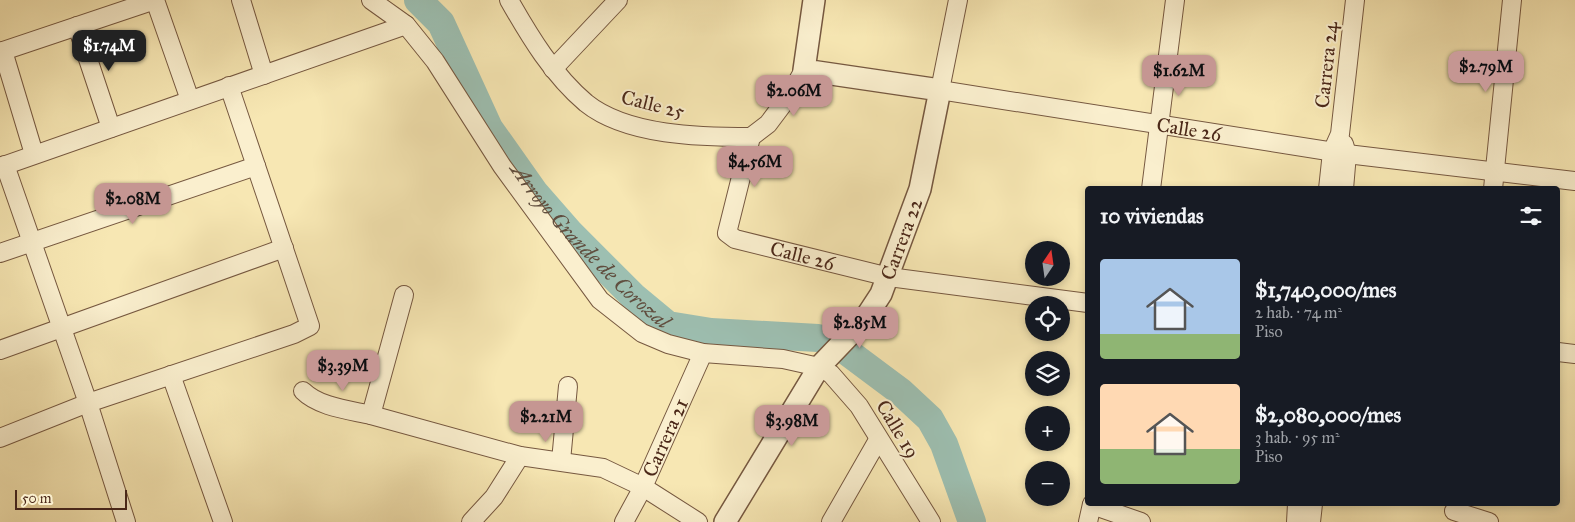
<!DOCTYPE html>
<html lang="es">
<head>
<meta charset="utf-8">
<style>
  :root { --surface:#171b24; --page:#242831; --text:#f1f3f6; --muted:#9ea1a6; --accent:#c59692 }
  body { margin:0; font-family:"IM FELL Great Primer",serif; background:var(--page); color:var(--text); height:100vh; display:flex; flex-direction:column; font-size:19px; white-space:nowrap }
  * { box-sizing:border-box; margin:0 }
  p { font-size:16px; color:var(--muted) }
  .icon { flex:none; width:28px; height:28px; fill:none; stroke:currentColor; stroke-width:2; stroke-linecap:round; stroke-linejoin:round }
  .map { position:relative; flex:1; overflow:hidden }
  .panel { position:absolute; left:1085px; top:186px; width:475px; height:320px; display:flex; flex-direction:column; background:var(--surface); border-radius:5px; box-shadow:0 2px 8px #0003 }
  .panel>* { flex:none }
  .needle { width:32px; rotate:13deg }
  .buttons { position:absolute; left:1025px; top:241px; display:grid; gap:10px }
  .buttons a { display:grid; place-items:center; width:45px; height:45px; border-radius:50%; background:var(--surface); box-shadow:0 2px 8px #0003; font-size:25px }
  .scale { position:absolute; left:15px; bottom:12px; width:112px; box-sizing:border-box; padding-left:5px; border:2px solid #4b2819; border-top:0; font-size:14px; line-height:18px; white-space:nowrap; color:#4b2819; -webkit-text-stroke:4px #faefce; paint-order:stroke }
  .price { position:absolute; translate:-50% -42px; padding:0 11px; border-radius:10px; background:var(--accent); color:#111; font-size:16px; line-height:32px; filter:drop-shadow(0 1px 2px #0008) }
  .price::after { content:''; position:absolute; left:50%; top:30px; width:15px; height:11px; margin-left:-8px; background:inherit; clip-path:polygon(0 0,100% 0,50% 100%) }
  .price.on { background:#222; color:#fff }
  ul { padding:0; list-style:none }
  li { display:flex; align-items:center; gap:15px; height:125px; padding:0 15px }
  li span { display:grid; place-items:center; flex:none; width:140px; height:100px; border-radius:5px; color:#555 }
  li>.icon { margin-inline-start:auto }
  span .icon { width:60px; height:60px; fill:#fffc; stroke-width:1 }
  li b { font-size:21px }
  h2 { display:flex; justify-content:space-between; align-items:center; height:60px; padding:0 15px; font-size:21px }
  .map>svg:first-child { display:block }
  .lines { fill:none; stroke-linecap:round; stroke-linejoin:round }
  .river { stroke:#9dbfb1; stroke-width:28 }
  .minor-casing { stroke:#765840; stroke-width:20 }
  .tertiary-casing { stroke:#765840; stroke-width:24 }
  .minor { stroke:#faefce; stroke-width:18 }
  .tertiary { stroke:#faefce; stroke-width:21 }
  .labels { text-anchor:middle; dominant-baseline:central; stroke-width:4; stroke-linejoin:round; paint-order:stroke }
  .street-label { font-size:20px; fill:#4b2819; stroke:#faefce }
  .water-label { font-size:21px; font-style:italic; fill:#604e3f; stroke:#faefce }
</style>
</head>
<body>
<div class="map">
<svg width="1575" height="522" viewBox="0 0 1575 522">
  <rect width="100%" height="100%" fill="#f7e7b3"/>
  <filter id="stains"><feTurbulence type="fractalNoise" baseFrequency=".004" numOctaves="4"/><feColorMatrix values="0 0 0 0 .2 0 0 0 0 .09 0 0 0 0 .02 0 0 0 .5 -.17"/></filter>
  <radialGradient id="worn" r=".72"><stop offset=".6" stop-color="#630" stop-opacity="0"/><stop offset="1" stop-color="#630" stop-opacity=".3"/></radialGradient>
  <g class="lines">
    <path class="river" id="s1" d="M418,0L441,23L489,128L535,193L570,233L633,296L668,325L711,332L818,338L834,342L901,392L930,419L944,444L972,522"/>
    <defs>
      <g id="minor">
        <polyline points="155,0 190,100"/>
        <polyline points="241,0 264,75"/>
        <polyline points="371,0 406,25 435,61 502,166 600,300 642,333 668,344 703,353 783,359 819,367 831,374 859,406 931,522"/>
        <path d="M509,0C530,37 553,75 586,103C627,136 701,137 751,137"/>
        <path id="s2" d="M958,0L940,90L1347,154L1575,181"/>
        <polyline points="77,26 111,128"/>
        <polyline points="3,51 34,154"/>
        <polyline points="0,52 155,0"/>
        <polyline points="553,69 618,0"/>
        <path id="s3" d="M804,70L789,96L768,124L751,137L727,233L735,239L889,277L1088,303"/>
        <polyline points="1344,144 1347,154 1344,189"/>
        <polyline points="5,165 88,403 126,522"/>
        <polyline points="0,167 406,25"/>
        <polyline points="1151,189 1175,0"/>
        <polyline points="1328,189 1332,152 1340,134 1355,0"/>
        <polyline points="1493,189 1512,0"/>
        <polyline points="0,253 256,166"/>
        <polyline points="0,350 284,248"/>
        <polyline points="1558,352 1575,354"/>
        <polyline points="171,375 223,522"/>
        <path d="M303,391C319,407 349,410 371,415L520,456L603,468L643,487L698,522"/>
        <polyline points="371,415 404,295"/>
        <polyline points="0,438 88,403 294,334 310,326 229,86"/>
        <polyline points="561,461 568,386"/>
        <polyline points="1092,505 1141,522"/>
        <polyline points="1454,511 1489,522"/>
        <polyline points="471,522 494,497 520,456"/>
        <path id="s4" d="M624,522L643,487L703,353"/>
        <polyline points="831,522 878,440"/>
        <polyline points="1088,522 1092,504"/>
        <polyline points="1296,522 1297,504"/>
        <polyline points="1311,522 1313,504"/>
      </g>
      <g id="tertiary">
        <path id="s5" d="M725,522L819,367L864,320L881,294L920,189L940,90L804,70L814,0"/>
      </g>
    </defs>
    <use href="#minor" class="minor-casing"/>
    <use href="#tertiary" class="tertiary-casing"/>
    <use href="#minor" class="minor"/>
    <use href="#tertiary" class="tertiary"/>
  </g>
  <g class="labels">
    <g class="street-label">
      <text transform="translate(1326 65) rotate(-84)">Carrera 24</text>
      <text transform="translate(653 104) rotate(14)">Calle 25</text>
      <text stroke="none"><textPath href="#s2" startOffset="344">Calle 26</textPath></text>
      <text stroke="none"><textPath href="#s5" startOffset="336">Carrera 22</textPath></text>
      <text stroke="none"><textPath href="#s3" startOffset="265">Calle 26</textPath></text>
      <text transform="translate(898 429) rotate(59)">Calle 19</text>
      <text stroke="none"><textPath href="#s4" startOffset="94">Carrera 21</textPath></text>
    </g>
    <g class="water-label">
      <text stroke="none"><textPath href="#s1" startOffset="304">Arroyo Grande de Corozal</textPath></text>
    </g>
  </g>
  <rect width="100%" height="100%" filter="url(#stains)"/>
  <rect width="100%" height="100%" fill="url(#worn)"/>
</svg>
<div class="buttons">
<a><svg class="needle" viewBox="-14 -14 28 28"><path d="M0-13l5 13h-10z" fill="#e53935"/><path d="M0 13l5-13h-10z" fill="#9ea1a6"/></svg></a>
<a><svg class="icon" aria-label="locate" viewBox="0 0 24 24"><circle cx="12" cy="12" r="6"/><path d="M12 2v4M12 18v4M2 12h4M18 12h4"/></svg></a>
<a><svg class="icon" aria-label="layers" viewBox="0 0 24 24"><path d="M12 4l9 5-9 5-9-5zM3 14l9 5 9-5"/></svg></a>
<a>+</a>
<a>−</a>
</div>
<div class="scale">50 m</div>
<b class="price on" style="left:109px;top:72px">$1.74M</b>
<b class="price" style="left:1486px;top:93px">$2.79M</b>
<b class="price" style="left:1179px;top:97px">$1.62M</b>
<b class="price" style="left:794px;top:117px">$2.06M</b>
<b class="price" style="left:755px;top:188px">$4.56M</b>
<b class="price" style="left:133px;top:225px">$2.08M</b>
<b class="price" style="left:860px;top:349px">$2.85M</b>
<b class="price" style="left:343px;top:392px">$3.39M</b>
<b class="price" style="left:546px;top:443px">$2.21M</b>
<b class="price" style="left:792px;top:447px">$3.98M</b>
<section class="panel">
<h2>10 viviendas<svg class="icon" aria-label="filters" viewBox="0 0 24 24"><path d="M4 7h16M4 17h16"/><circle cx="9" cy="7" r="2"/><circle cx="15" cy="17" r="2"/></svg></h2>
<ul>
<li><span style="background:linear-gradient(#a9c7e8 75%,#8fb573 0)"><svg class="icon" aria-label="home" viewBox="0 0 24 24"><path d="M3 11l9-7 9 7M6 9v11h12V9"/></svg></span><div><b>$1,740,000/mes</b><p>2 hab. · 74 m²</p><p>Piso</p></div></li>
<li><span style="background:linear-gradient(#ffd9b3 65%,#8fb573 0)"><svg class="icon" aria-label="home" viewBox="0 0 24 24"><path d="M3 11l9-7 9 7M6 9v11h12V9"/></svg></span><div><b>$2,080,000/mes</b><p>3 hab. · 95 m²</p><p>Piso</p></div></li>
</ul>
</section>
</div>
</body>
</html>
